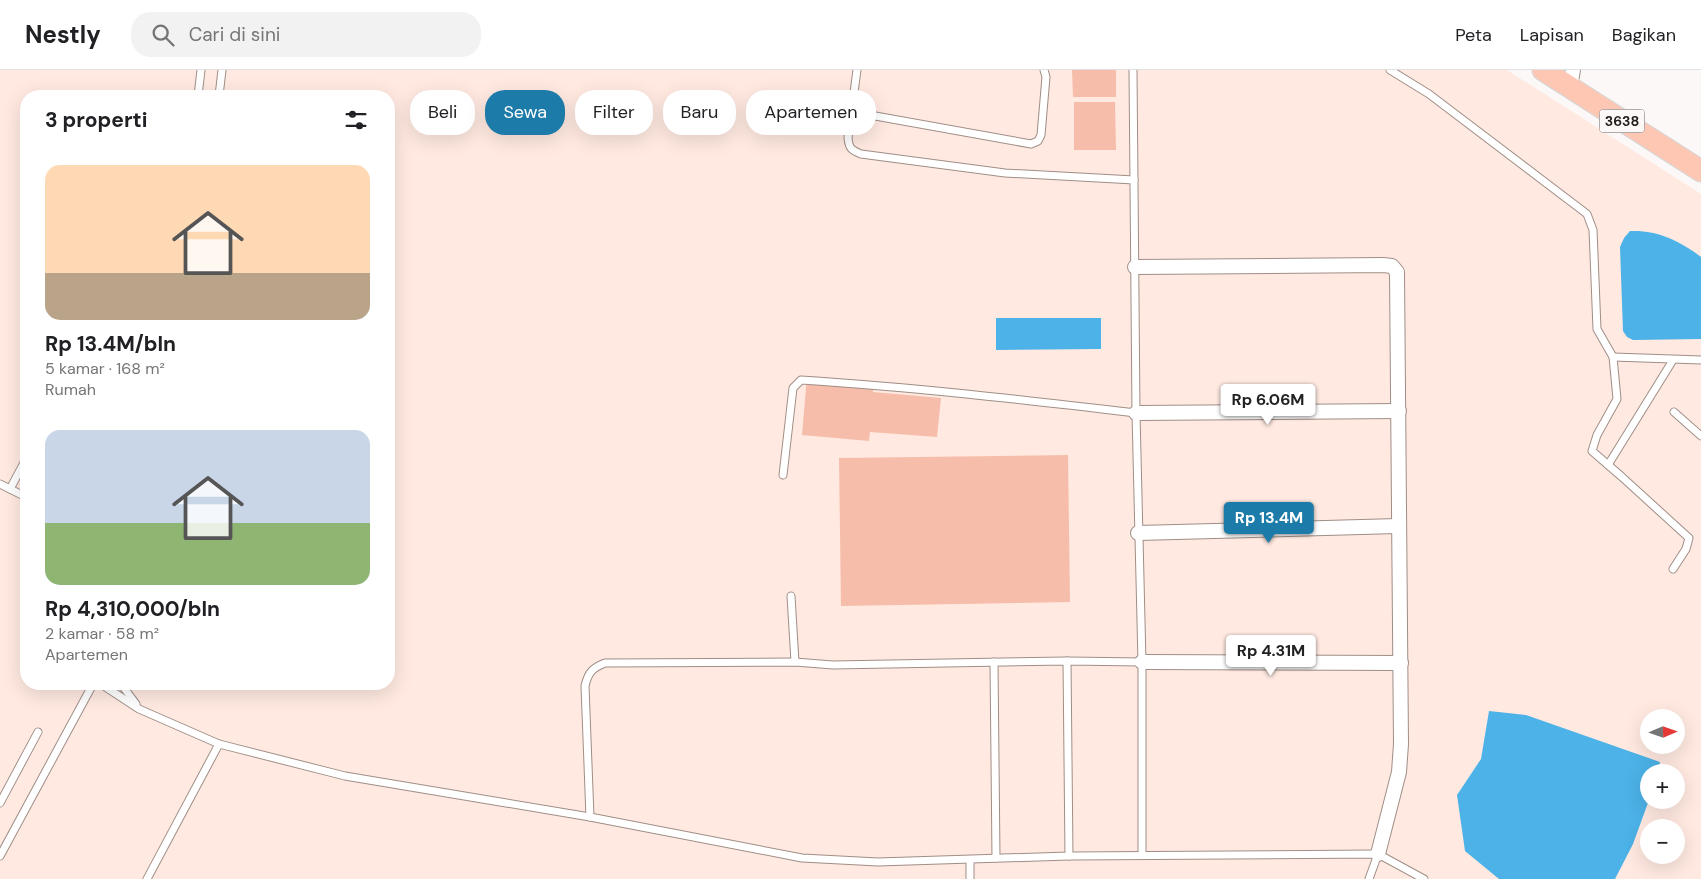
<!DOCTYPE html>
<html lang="id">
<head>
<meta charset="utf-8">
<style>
  :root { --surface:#fff; --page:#f2f2f2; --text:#202124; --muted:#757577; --line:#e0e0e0; --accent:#1c7ba8 }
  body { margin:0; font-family:"DM Sans",sans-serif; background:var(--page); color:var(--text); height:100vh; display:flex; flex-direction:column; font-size:19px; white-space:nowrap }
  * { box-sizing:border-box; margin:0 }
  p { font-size:16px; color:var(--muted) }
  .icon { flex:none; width:28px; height:28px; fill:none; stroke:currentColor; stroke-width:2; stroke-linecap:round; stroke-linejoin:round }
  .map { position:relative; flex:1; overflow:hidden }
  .sheet { position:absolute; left:20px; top:20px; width:375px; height:600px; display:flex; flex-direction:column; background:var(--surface); border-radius:20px; box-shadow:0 5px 20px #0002 }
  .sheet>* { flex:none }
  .top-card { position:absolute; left:410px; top:20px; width:475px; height:45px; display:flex; gap:10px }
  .needle { width:32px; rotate:88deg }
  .controls { position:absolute; left:1640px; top:639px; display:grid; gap:10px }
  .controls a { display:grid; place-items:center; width:45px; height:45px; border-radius:50%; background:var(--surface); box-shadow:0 5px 20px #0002; font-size:25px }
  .price { position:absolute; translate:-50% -42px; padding:0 11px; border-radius:5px; background:#fff; color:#222; font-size:16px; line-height:32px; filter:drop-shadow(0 1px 2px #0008) }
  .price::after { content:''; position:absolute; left:50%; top:30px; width:15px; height:11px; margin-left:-8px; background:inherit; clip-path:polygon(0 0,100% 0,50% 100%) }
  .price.on { background:var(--accent); color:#fff }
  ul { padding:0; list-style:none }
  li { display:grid; align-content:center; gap:10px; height:265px; padding:0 25px }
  li span { display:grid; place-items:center; height:155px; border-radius:15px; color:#555 }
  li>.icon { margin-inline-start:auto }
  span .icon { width:90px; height:90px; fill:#fffc; stroke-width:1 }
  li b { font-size:21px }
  h2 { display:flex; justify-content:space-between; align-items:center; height:60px; padding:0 25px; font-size:21px }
  .tag { padding:0 18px; border-radius:20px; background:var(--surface); box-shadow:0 5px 20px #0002; font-size:18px; line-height:45px }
  .tag.on { background:var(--accent); color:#fff }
  header { display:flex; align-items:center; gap:30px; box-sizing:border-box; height:70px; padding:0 25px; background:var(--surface); border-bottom:1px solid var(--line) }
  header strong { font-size:24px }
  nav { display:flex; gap:28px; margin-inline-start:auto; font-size:18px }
  .search { width:350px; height:45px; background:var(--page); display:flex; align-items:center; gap:12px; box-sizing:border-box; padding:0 18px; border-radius:20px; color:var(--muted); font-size:19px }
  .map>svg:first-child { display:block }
  .built { fill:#ffe9e1; fill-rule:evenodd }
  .green { fill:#f6beaa }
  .water { fill:#4cb2e7 }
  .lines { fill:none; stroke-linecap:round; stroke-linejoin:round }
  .lane-casing { stroke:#9f8e87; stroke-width:9 }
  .street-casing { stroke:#9f8e87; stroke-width:16 }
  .primary-casing { stroke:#d7d6d6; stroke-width:23 }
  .lane { stroke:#fff; stroke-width:7 }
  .street { stroke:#fff; stroke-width:14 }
  .primary { stroke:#fec7b3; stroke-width:21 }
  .labels { text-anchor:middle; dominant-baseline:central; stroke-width:4; stroke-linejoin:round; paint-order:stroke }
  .shield { fill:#fcf8f7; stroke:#645f5c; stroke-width:1 }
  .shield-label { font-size:14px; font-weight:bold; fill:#231d1a }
</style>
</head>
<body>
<header>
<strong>Nestly</strong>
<div class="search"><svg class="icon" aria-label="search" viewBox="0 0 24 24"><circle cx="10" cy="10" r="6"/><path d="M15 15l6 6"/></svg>Cari di sini</div>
<nav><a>Peta</a><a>Lapisan</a><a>Bagikan</a></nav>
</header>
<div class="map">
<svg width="1701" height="809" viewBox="0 0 1701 809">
  <rect width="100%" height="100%" fill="#fcf8f7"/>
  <path class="built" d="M0,0H1507L1701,124V809H0ZM26,26H389V614H26ZM1649,648H1676V675H1649ZM1649,702H1676V730H1649ZM1649,758H1676V785H1649Z"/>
  <g class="green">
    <polygon points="1072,0 1116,0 1116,27 1073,27"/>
    <polygon points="1074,32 1115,32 1116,80 1074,80"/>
    <polygon points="807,306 874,312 873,322 941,328 937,367 870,362 869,371 802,365"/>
    <polygon points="1068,385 1070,532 841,536 839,388"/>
  </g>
  <g class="water">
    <path d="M1630,161C1658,160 1680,171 1701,187V269L1633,270L1627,267L1623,261L1620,177L1624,168Z"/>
    <polygon points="996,248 1101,248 1101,279 996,280"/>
    <polygon points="1489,641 1526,645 1660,692 1658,702 1649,702 1649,730 1633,774 1615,809 1499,809 1465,781 1457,725 1481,689"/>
  </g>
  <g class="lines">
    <defs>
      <g id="lane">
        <path d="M857,0L848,68C849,78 851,80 861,84L1005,103L1134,110"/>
        <polyline points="1133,0 1136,343 1142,592 1142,785"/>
        <polyline points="1390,0 1429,24 1587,144 1593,160 1597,259 1613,287 1617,329 1597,365 1592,381 1622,407 1689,468 1686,479 1673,499"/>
        <polyline points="198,26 201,0"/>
        <polyline points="219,26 222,0"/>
        <polyline points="853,42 1031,74 1038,71 1041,65 1046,7 1044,0"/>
        <polyline points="1613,287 1701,290"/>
        <polyline points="1674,342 1701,366"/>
        <polyline points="1608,395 1673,290"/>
        <path d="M783,405L793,318L801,310C913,317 1025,330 1136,343"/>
        <polyline points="0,414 26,427"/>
        <polyline points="10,419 26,389"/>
        <polyline points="791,526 795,592"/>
        <polyline points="1067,591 1069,786"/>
        <polyline points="994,592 996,788"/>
        <polyline points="101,614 139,639 219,674 345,706 590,747 802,788 878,792 1069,786 1378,784 1424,809"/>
        <polyline points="121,614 136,634"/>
        <polyline points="0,733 38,662"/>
        <path d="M590,747L585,616C588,603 592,598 605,593L795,592L833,595L1067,591L1142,592"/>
        <polyline points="0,786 93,614"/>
        <polyline points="970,790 970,809"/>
        <polyline points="147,809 219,674"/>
        <polyline points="1369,809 1378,784"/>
      </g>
      <g id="street">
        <polyline points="1570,17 1573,0"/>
        <polyline points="1135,197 1383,195 1392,196 1397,202 1401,674 1399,702 1378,784"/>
        <polyline points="1136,343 1399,341"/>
        <polyline points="1138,463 1398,456"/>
        <polyline points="1142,592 1401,593"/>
      </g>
      <polyline id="primary" points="1543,0 1701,101"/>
    </defs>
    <use href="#lane" class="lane-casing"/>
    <use href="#street" class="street-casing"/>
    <use href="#primary" class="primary-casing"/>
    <use href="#lane" class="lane"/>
    <use href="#street" class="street"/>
    <use href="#primary" class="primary"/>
  </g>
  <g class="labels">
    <rect class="shield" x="1599.5" y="39.5" width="45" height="23" rx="4"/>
    <g class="shield-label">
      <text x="1622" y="51">3638</text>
    </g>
  </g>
</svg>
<div class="controls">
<a><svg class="needle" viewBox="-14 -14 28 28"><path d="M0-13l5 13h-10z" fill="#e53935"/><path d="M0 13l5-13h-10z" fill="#757577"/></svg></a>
<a>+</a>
<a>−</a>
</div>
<b class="price" style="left:1268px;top:356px">Rp 6.06M</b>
<b class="price on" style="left:1269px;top:474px">Rp 13.4M</b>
<b class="price" style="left:1271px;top:607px">Rp 4.31M</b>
<div class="top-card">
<a class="tag">Beli</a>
<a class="tag on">Sewa</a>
<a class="tag">Filter</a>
<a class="tag">Baru</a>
<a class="tag">Apartemen</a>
</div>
<section class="sheet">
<h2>3 properti<svg class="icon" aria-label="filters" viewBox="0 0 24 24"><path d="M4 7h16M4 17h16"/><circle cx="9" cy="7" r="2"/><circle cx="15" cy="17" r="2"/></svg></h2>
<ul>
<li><span style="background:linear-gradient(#ffd9b3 70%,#b9a48a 0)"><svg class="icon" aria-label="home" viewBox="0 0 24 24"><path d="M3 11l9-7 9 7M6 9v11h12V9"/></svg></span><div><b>Rp 13.4M/bln</b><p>5 kamar · 168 m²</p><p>Rumah</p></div></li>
<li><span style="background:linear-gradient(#c9d6e8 60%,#8fb573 0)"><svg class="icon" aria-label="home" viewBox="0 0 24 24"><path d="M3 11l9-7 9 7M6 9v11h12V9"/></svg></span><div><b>Rp 4,310,000/bln</b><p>2 kamar · 58 m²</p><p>Apartemen</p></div></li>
</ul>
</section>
</div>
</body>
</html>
